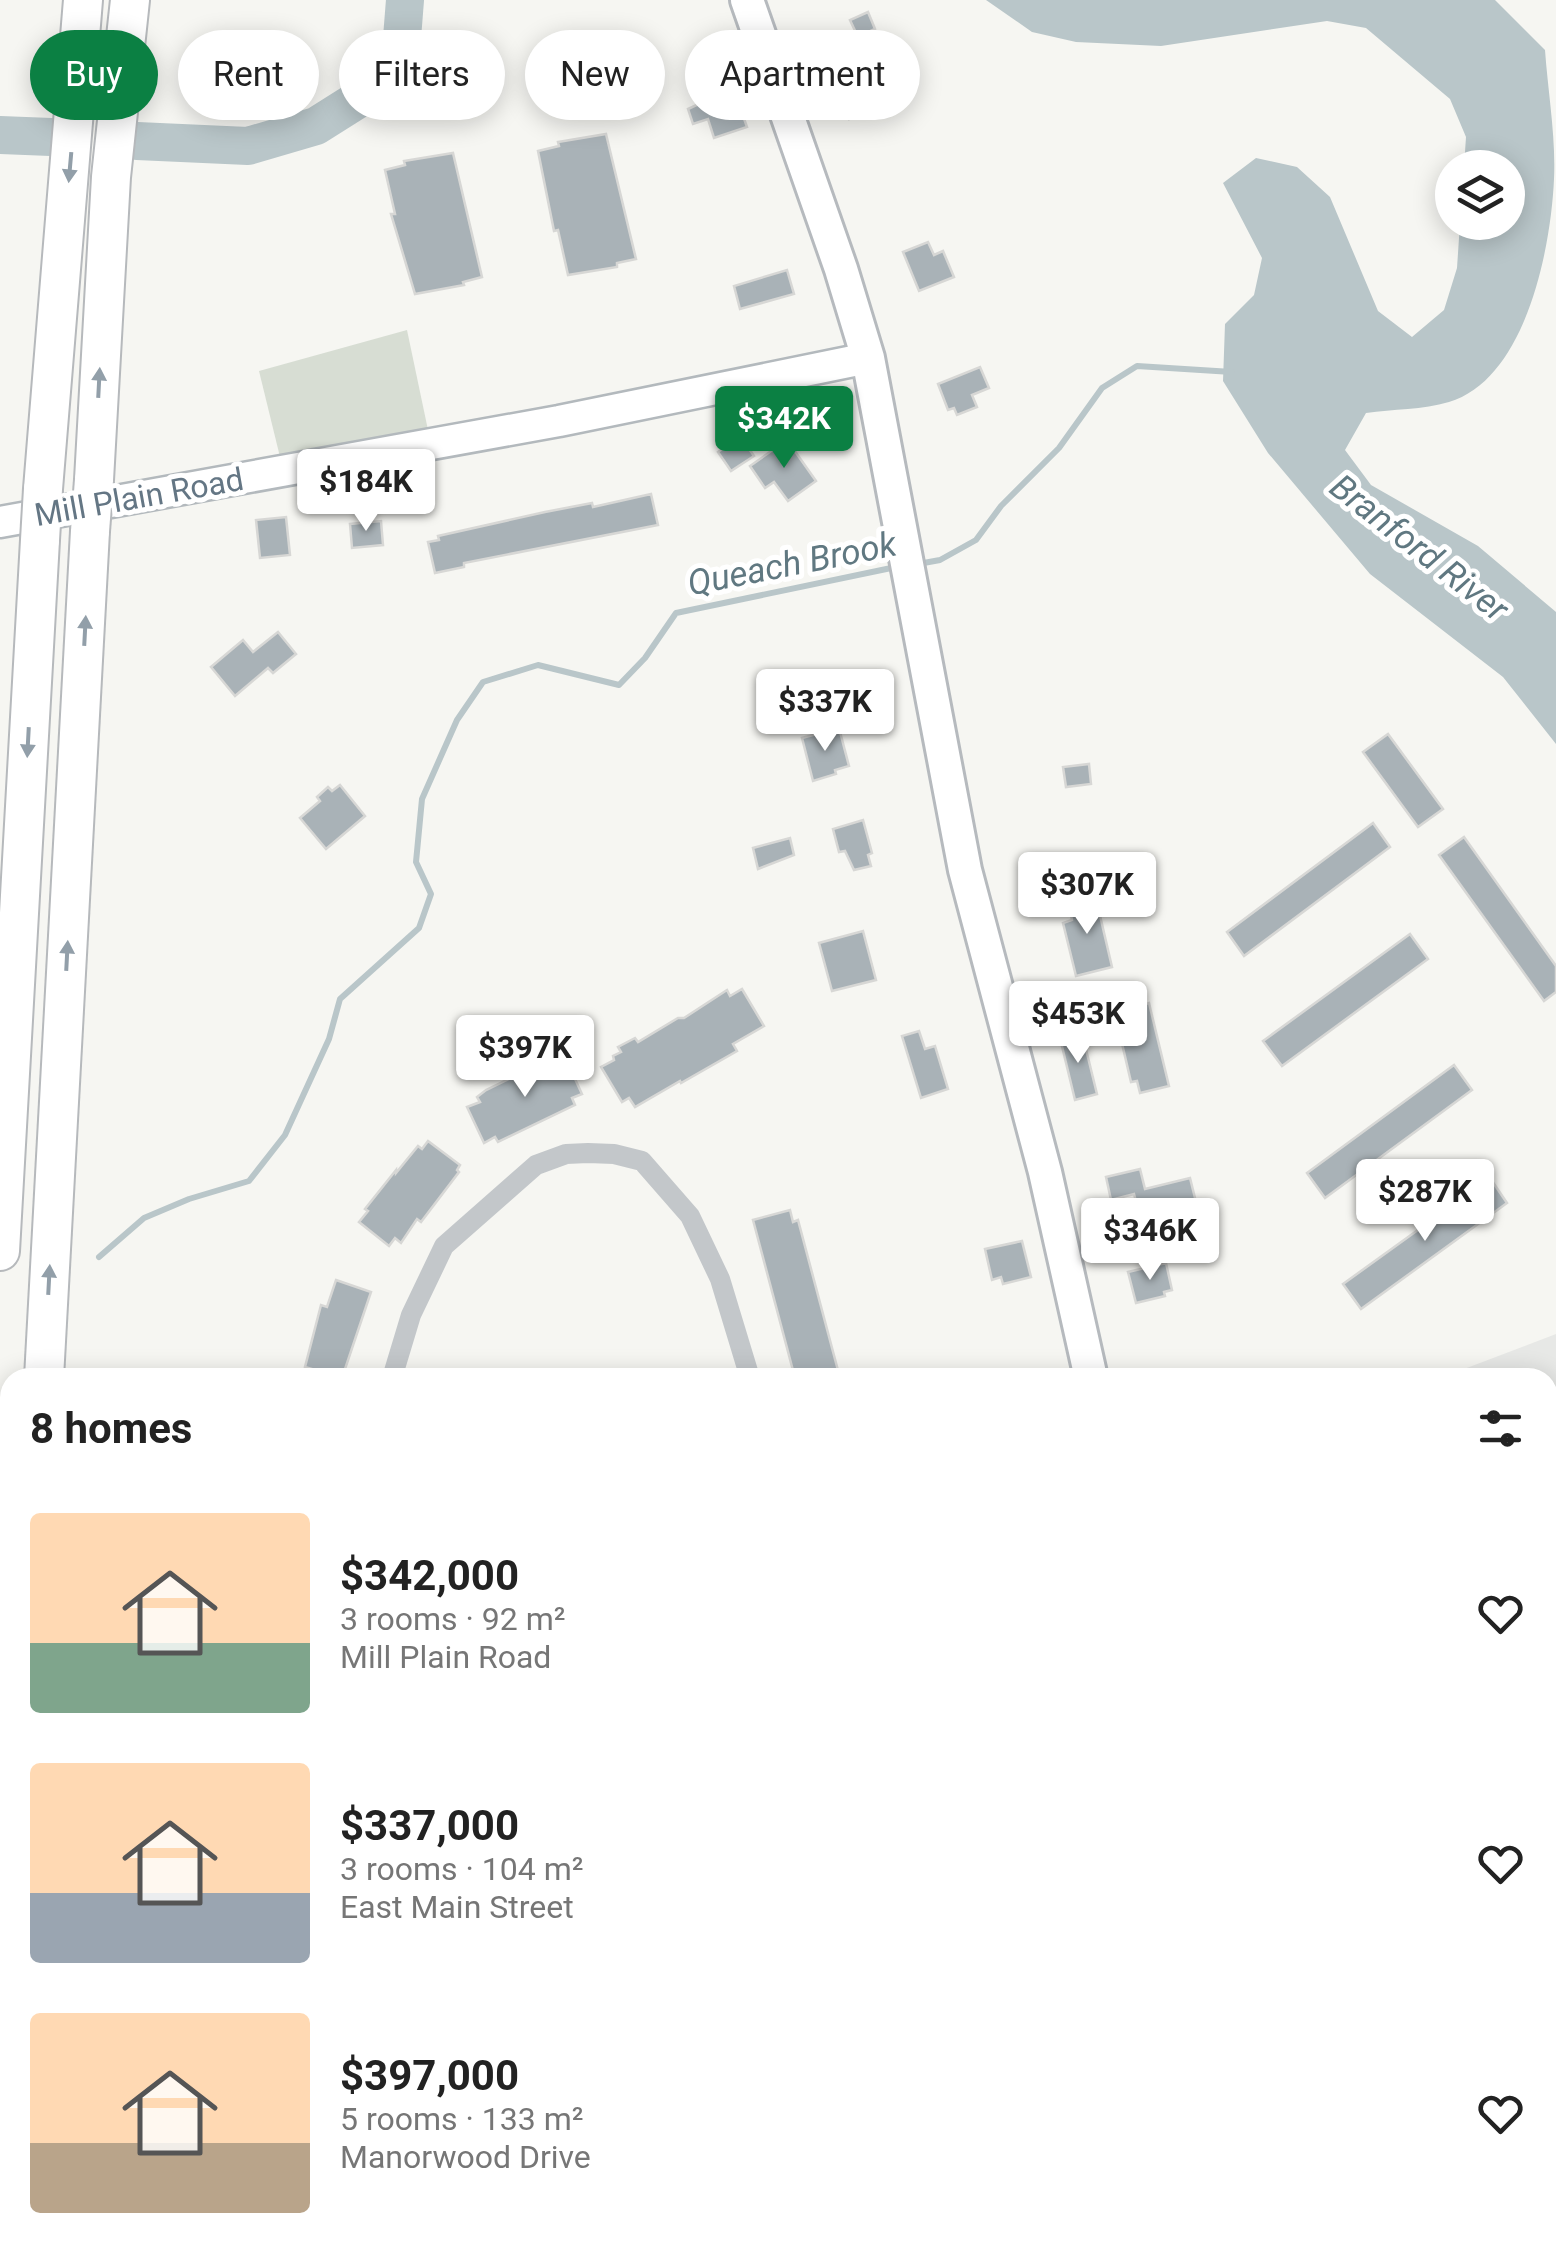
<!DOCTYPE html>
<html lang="en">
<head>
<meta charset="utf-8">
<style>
  :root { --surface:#fff; --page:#f6f6f6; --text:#222; --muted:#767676; --accent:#0b8043 }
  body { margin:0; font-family:Roboto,sans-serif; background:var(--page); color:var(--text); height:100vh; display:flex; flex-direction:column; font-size:38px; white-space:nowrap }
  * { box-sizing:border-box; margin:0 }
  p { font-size:32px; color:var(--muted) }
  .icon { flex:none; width:55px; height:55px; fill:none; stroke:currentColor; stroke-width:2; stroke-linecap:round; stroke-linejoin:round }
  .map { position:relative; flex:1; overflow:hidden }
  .details { position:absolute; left:0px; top:1368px; width:1558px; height:892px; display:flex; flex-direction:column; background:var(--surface); border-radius:30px 30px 0 0; box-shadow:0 5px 25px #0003 }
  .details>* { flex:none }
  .hud { position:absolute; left:30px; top:30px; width:1000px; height:90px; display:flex; gap:20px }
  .fabs { position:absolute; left:1435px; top:150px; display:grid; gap:20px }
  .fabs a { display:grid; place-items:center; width:90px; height:90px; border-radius:50%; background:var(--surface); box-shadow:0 5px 25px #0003; font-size:50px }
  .price { position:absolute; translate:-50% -85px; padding:0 22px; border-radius:10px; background:#fff; color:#222; font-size:32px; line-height:65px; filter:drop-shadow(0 2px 5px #0008) }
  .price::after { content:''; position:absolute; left:50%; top:60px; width:30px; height:22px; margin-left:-15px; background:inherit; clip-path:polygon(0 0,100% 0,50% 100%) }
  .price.active { background:var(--accent); color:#fff }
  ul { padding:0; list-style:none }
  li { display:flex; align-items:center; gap:30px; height:250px; padding:0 30px }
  li span { display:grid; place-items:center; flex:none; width:280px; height:200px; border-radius:10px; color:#555 }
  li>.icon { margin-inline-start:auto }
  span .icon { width:120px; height:120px; fill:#fffc; stroke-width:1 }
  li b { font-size:42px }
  h2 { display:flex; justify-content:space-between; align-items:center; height:120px; padding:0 30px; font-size:42px }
  .chip { padding:0 35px; border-radius:45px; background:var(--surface); box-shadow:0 5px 25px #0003; font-size:35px; line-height:90px }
  .chip.active { background:var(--accent); color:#fff }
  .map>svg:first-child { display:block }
  .built { fill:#e7e8e6 }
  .green { fill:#d7ddd3 }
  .water { fill:#b9c6c9 }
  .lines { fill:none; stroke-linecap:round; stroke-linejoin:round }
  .stream { stroke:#b9c6c9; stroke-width:6 }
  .river { stroke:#b9c6c9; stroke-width:38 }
  .building { fill:#a9b2b7; stroke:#d7d7d5; stroke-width:2.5 }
  .secondary-casing { stroke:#b3b9bd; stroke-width:35 }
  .primary-casing { stroke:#b6babe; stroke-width:38 }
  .highway-casing { stroke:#b6b9bc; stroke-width:42 }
  .street { stroke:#c3c7ca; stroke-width:20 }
  .secondary { stroke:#fff; stroke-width:30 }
  .primary { stroke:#fff; stroke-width:32 }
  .highway { stroke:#fff; stroke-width:38 }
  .highway-bridge-casing { stroke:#b6b9bc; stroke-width:42; stroke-linecap:butt }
  .highway-bridge { stroke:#fff; stroke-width:38 }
  .oneway { fill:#929fa9 }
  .labels { text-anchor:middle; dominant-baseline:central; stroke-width:10; stroke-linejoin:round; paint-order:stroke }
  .street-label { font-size:32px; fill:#647684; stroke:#fff }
  .water-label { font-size:35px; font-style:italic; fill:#607881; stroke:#fff }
</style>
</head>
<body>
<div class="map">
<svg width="1556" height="2259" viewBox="0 0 1556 2259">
  <rect width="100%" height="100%" fill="#f6f6f2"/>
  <polygon class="built" points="1556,1334 1556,2259 1306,2259 1306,2250 1548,2250 1548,1378 1443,1377"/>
  <g class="green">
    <polygon points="407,330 428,430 280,457 259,371"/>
    <polygon points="1556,1407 1556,1713 1548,1700 1548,1410"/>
  </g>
  <path class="water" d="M986,0H1495L1545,50C1548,92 1556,137 1554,179C1551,248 1526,379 1449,402C1423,410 1393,409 1366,413L1345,450L1371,485L1478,546L1556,612V744L1503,677L1370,574L1268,453L1223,381L1225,324L1254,295L1262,258L1223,183L1256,158L1297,167L1330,197L1378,311L1412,337L1444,310L1457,268L1460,223L1508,222V168L1464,167L1466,137L1450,99L1366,28L1327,21L1161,46L1076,42L1032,32Z"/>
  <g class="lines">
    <g class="stream">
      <polyline points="918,564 940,560 976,540 1001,506 1059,448 1102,388 1137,366 1232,372"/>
      <polyline points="99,1257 144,1218 189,1199 249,1181 285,1135 329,1039 340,999 419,928 431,894 416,862 422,799 457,720 483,682 538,665 619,685 645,658 676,613 896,567"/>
    </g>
    <g class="river">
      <polyline points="0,135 51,137"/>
      <polyline points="137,141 248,146 316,126 362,97 402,38 405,0"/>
    </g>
  </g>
  <g class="building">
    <polygon points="868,12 875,29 858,37 850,20"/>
    <polygon points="884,86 890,102 849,119 842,102"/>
    <polygon points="722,93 723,97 735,93 747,127 714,138 708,119 693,124 688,109"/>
    <polygon points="606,134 636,259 617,263 617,267 568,275 558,230 554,231 538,151 559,146 558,142"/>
    <polygon points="453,153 482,277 463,282 464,285 415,294 391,214 395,214 385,170 405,165 404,161"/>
    <polygon points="928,242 934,255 943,251 954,277 919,291 903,252"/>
    <polygon points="787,270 794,294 740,309 734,286"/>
    <polygon points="980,367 989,388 972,395 977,407 957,415 954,408 948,410 938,384"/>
    <polygon points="740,436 754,456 731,471 718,452"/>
    <polygon points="787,440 816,481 788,501 774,482 765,488 750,466"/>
    <polygon points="651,494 658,525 464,563 464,567 435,573 428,542 439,540 438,536 545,512 592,503 593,507"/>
    <polygon points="286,517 290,555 260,558 256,520"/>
    <polygon points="381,521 383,545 352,548 350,524"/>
    <polygon points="278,632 296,654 273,673 268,668 235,696 211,667 243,640 253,652"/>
    <polygon points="839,728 849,766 835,770 836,774 813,781 802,738"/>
    <polygon points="1388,734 1443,809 1418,827 1363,752"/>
    <polygon points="1089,764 1091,784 1066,787 1063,767"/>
    <polygon points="340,785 365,816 326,849 300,818 320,801 317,797 328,787 332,791"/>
    <polygon points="863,820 872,853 868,855 871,866 854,870 845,851 839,852 833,829"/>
    <polygon points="1373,823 1390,847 1244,956 1227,932"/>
    <polygon points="1464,837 1556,966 1556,992 1544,1001 1439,855"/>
    <polygon points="790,838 794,855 758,869 753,848"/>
    <polygon points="1095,894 1112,967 1076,976 1063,923 1072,920 1068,901"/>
    <polygon points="863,931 876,980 832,991 819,943"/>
    <polygon points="1410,934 1428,959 1282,1066 1263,1041"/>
    <polygon points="742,989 764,1026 733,1044 737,1051 681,1083 680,1081 635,1107 629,1098 622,1102 601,1067 614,1060 613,1056 621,1052 618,1047 635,1038 638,1042 678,1018 684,1018 727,990 730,996"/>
    <polygon points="1149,1003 1169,1086 1140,1093 1137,1081 1131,1082 1120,1035 1126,1033 1120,1011"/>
    <polygon points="919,1031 925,1049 935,1046 948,1089 921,1098 902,1036"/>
    <polygon points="1082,1033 1097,1094 1075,1100 1060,1038"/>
    <polygon points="563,1053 582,1094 572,1098 575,1105 498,1142 495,1137 484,1143 467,1107 480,1102 477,1097 486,1090"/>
    <polygon points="1454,1065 1472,1090 1325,1198 1307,1173"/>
    <polygon points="428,1141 460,1165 457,1170 459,1172 421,1222 417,1219 401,1243 395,1238 389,1246 359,1222 368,1211 365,1209 396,1170 396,1173 418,1146 422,1149"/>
    <polygon points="1140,1169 1145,1189 1190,1178 1201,1222 1145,1236 1134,1194 1111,1200 1106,1177"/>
    <polygon points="1490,1178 1507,1203 1361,1309 1343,1284"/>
    <polygon points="790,1210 793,1222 798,1220 840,1378 795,1378 753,1220"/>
    <polygon points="1022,1241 1031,1277 1003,1284 1001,1277 992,1280 985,1249"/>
    <polygon points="1166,1263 1172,1290 1164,1292 1165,1296 1136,1303 1128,1272"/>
    <polygon points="336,1280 371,1292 342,1378 305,1367 321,1305 327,1307"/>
  </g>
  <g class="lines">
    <defs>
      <g id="secondary">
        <polyline points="0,522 559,421 868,358"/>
        <polyline points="1277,2250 1277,2259"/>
      </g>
      <g id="primary">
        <polyline points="747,0 841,269 868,358 965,870 1045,1172 1091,1378"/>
        <polyline points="869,2259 875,2250"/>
      </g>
      <g id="highway">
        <polyline points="94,480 111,177 130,0"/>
        <polyline points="43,489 83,0"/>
        <polyline points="0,1251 40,540"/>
        <polyline points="44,1378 90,531"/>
        <polyline points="0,2162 10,1986"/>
      </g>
    </defs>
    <use href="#secondary" class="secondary-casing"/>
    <use href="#primary" class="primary-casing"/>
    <use href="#highway" class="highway-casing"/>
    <polyline class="street" points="392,1378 411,1315 444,1246 536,1165 566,1154 588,1153 614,1154 642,1161 690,1216 720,1279 750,1378"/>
    <use href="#secondary" class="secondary"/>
    <use href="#primary" class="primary"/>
    <use href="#highway" class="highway"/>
    <defs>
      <g id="highway-bridge">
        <polyline points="90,531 94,480"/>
        <polyline points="40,540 43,489"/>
      </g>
    </defs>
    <use href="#highway-bridge" class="highway-bridge-casing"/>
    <use href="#highway-bridge" class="highway-bridge"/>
  </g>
  <defs><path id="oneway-solid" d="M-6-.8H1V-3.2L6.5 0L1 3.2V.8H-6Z" transform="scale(2.5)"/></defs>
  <g class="oneway">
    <use href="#oneway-solid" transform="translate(70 167) rotate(95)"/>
    <use href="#oneway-solid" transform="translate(99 383) rotate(-87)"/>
    <use href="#oneway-solid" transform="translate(85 631) rotate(-87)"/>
    <use href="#oneway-solid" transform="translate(28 742) rotate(93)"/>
    <use href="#oneway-solid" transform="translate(67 956) rotate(-87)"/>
    <use href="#oneway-solid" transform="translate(49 1280) rotate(-87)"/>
  </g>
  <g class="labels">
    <g class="street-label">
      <text transform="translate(139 497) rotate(-10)">Mill Plain Road</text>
    </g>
    <g class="water-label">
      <text transform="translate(1419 548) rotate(38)">Branford River</text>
      <text transform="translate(792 564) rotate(-11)">Queach Brook</text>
    </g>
  </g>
</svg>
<div class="fabs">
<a><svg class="icon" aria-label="layers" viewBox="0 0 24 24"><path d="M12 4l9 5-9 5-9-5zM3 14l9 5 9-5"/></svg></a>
</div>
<b class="price active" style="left:784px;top:471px">$342K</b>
<b class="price" style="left:366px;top:534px">$184K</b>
<b class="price" style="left:825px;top:754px">$337K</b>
<b class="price" style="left:1087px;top:937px">$307K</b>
<b class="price" style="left:1078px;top:1066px">$453K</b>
<b class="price" style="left:525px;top:1100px">$397K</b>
<b class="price" style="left:1425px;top:1244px">$287K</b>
<b class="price" style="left:1150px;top:1283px">$346K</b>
<div class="hud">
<a class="chip active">Buy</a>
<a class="chip">Rent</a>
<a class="chip">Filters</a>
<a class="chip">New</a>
<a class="chip">Apartment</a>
</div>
<section class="details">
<h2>8 homes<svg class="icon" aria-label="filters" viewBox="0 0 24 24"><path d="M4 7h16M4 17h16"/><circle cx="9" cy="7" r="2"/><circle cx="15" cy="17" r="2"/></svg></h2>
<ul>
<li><span style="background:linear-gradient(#ffd9b3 65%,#7fa58c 0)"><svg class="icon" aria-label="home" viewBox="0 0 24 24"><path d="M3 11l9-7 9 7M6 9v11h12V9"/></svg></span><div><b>$342,000</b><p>3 rooms · 92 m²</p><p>Mill Plain Road</p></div><svg class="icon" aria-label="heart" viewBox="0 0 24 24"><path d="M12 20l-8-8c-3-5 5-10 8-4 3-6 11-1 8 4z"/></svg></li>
<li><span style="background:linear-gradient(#ffd9b3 65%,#9aa5b1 0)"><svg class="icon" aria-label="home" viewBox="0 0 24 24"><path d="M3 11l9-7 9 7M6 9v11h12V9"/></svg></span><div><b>$337,000</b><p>3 rooms · 104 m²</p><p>East Main Street</p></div><svg class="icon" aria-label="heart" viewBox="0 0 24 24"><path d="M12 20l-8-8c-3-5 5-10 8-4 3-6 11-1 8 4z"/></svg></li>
<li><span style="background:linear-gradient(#ffd9b3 65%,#b9a48a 0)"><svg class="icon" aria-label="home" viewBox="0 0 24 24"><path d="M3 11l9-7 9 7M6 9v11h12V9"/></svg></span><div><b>$397,000</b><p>5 rooms · 133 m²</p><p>Manorwood Drive</p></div><svg class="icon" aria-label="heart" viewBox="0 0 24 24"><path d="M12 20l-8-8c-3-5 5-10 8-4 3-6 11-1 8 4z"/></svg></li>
</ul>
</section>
</div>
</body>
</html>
